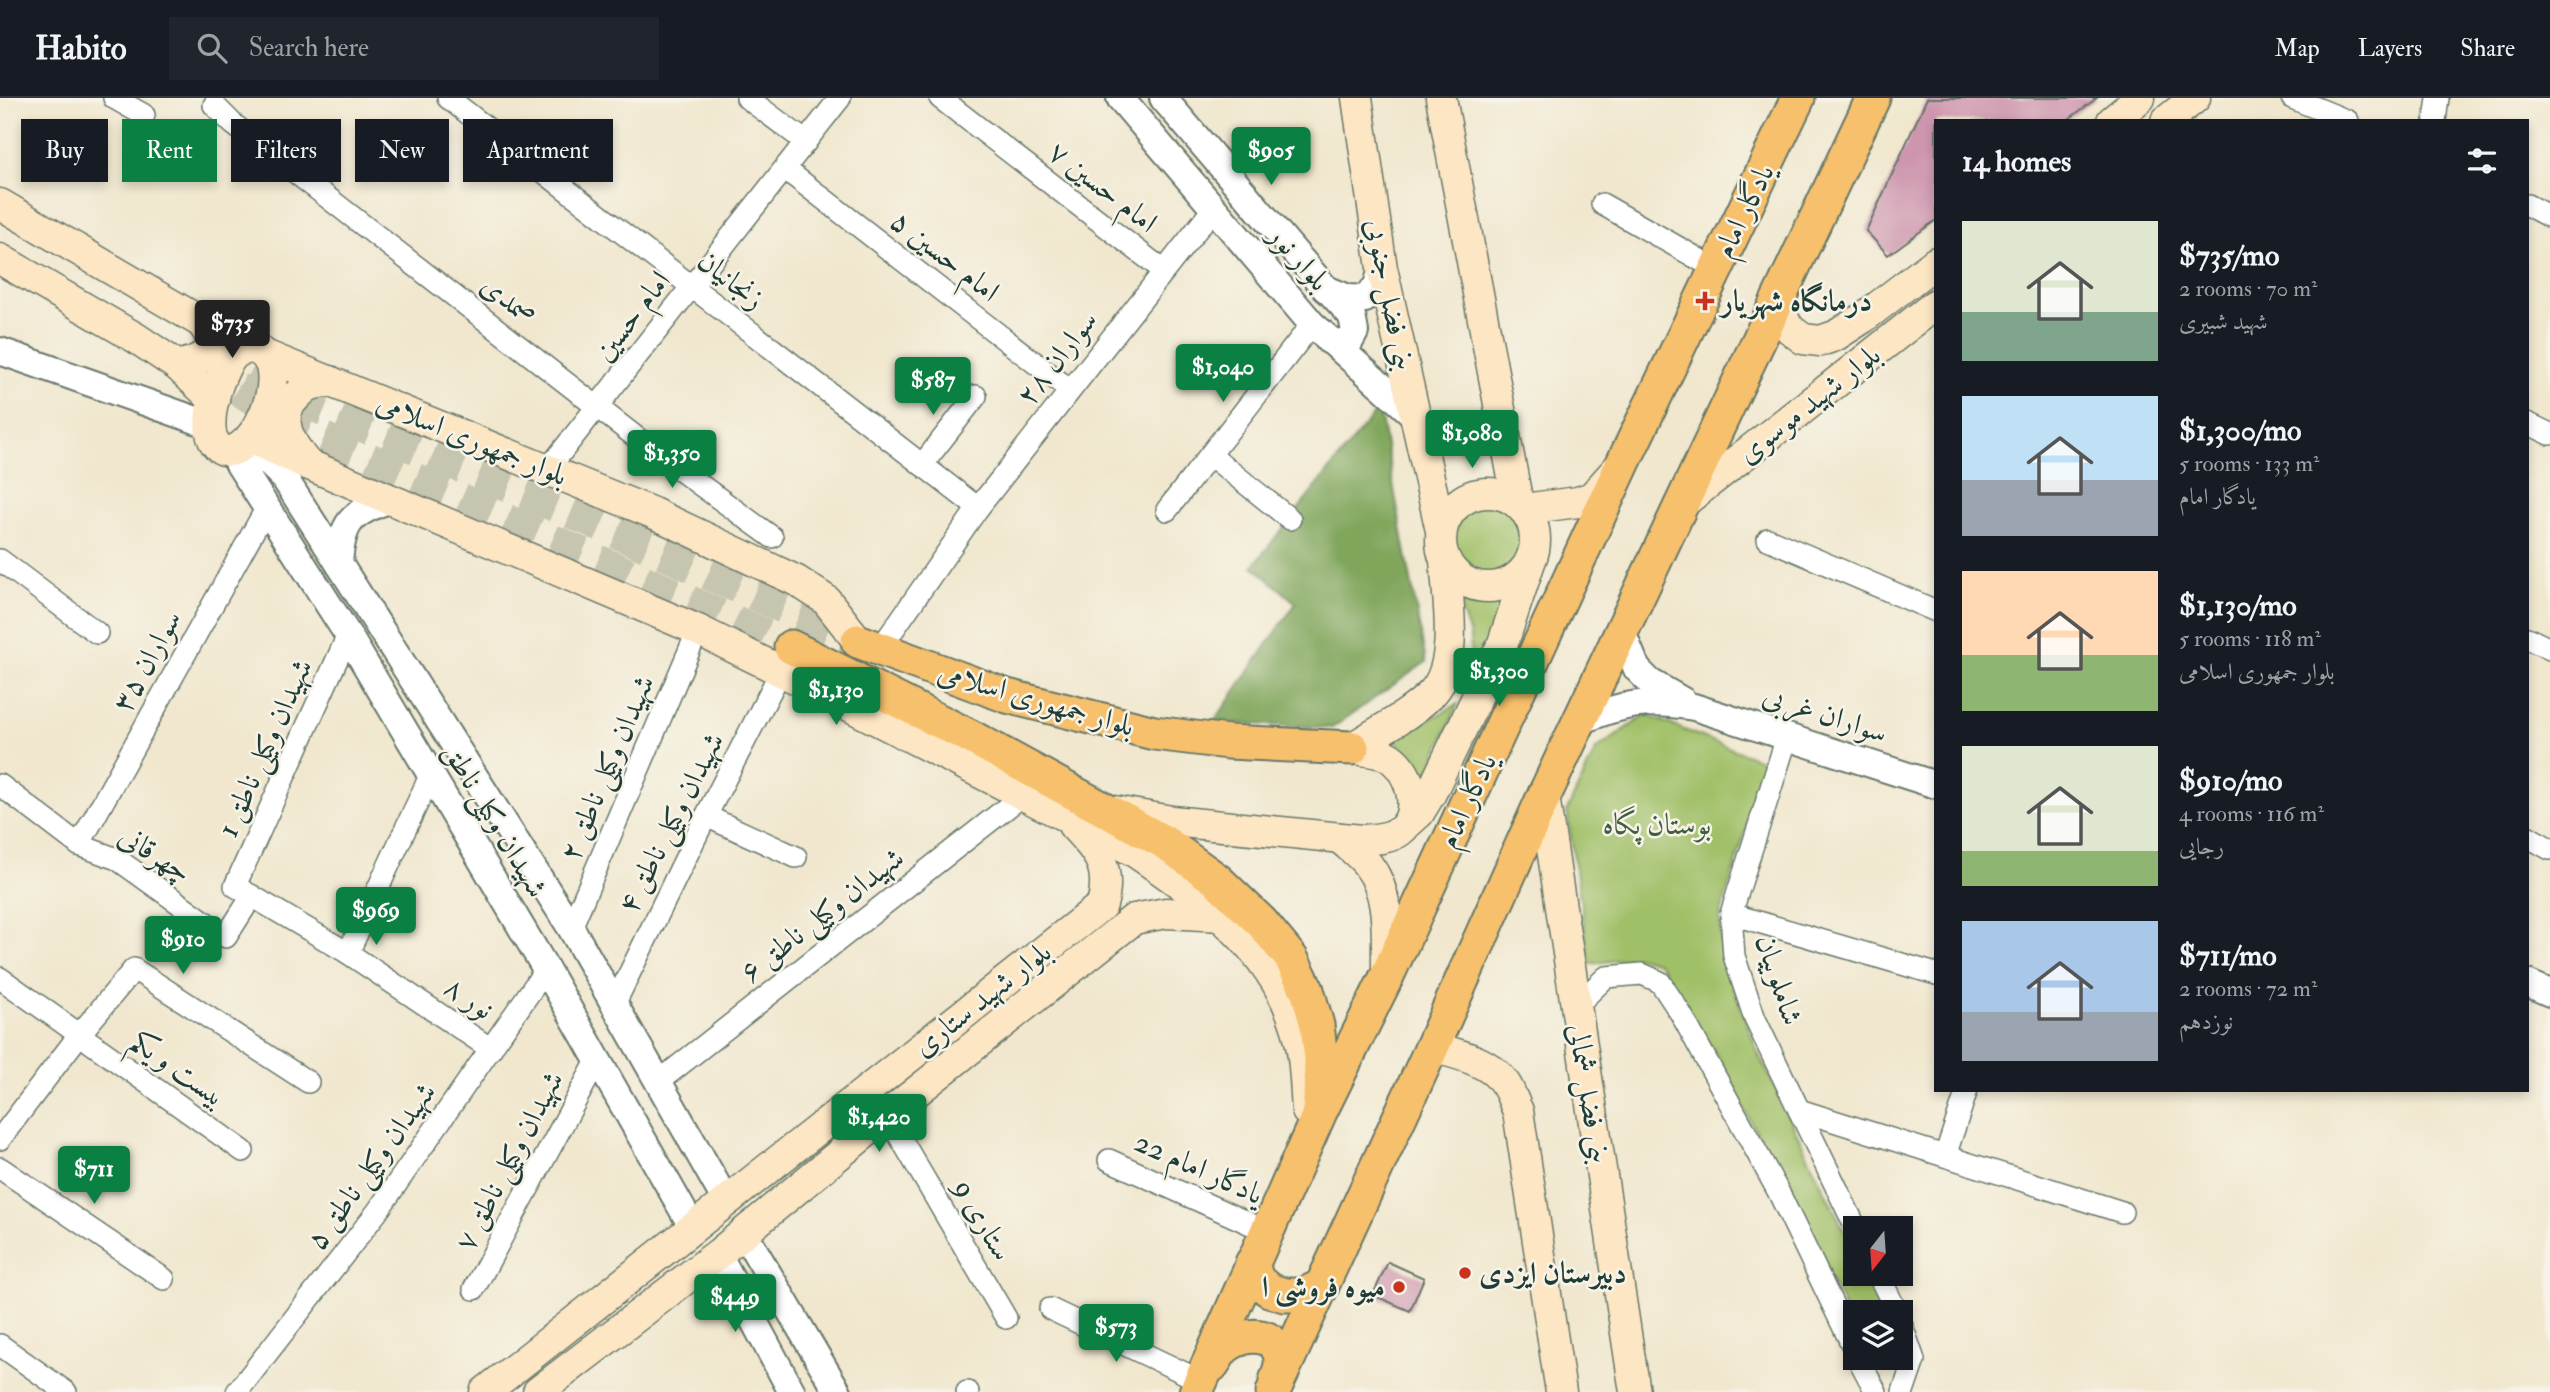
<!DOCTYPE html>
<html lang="en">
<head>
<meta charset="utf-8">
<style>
  :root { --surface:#171b24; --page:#20242c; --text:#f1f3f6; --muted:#9ea1a6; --line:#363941; --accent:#0b8043 }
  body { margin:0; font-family:"IM FELL Double Pica",Amiri,serif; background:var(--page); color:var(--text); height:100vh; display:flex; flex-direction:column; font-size:26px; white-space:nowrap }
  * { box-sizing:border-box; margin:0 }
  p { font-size:23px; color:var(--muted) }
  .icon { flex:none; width:38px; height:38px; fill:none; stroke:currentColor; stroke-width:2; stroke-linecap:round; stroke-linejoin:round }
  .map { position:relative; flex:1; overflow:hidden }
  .sheet { position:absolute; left:1934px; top:21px; width:595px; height:973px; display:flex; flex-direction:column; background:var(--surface); border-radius:0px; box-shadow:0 4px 10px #0003 }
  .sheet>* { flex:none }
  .top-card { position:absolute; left:21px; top:21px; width:665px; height:63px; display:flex; gap:14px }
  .needle { width:46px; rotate:197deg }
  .fabs { position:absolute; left:1843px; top:1118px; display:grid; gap:14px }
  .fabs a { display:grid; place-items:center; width:70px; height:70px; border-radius:0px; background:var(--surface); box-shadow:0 4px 10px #0003; font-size:35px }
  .price { position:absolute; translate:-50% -60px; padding:0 16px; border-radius:7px; background:var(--accent); color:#fff; font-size:23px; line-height:46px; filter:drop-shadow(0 2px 4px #0008) }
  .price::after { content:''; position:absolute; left:50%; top:42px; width:21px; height:16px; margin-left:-10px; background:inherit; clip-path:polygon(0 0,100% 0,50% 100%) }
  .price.selected { background:#222; color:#fff }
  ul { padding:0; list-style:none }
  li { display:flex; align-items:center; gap:21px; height:175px; padding:0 28px }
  li span { display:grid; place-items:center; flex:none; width:196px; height:140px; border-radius:0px; color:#555 }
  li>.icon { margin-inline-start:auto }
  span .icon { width:84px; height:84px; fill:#fffc; stroke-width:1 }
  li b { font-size:30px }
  h2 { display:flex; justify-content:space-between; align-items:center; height:84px; padding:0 28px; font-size:30px }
  .chip { padding:0 24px; border-radius:0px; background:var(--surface); box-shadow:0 4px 10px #0003; font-size:24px; line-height:63px }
  .chip.selected { background:var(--accent); color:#fff }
  header { display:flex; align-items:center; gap:42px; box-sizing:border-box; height:98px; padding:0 35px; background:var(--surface); border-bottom:2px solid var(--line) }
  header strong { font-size:33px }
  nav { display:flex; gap:38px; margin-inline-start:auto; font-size:24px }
  .search { width:490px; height:63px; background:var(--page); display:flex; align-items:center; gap:18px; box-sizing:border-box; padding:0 24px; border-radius:0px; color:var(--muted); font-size:26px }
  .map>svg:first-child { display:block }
  .green { fill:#a0c068; stroke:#607e4e; stroke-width:2 }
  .forest { fill:#80a65c; stroke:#507248; stroke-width:2 }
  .building { fill:#cd95ae }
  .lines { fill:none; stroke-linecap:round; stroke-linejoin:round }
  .primary-tunnel { stroke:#c6c5af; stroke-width:33; stroke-dasharray:33 17; stroke-linecap:butt }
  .minor-casing { stroke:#68786a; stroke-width:24 }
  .tertiary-casing { stroke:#68786a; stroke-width:30 }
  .secondary-casing { stroke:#68786a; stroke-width:33 }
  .primary-casing { stroke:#68786a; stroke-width:37 }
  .minor { stroke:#fff; stroke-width:21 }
  .tertiary { stroke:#fff; stroke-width:26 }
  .secondary { stroke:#fce6c4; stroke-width:30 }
  .primary { stroke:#f7c06c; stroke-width:33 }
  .poi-dot { fill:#c8321e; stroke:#f7f3e8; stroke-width:2.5 }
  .labels { text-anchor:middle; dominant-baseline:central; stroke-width:5; stroke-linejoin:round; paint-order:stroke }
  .street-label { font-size:30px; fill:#1f3d34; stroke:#f7f3e8 }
  .poi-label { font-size:30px; font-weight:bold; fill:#1f3d34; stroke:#f7f3e8; text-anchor:start }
  .park-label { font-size:30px; fill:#3f5e41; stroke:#f7f3e8 }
</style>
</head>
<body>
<header>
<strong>Habito</strong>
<div class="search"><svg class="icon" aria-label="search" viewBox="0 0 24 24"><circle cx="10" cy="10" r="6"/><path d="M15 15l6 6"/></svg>Search here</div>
<nav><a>Map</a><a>Layers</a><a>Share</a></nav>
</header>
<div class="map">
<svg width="2550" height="1294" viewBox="0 0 2550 1294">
  <rect width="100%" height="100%" fill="#f7f3e8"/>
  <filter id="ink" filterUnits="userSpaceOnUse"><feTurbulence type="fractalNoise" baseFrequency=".0143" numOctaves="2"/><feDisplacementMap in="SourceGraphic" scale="14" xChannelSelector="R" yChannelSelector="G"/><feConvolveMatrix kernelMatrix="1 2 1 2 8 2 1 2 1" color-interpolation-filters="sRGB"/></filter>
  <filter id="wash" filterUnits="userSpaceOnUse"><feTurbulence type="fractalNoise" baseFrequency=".00686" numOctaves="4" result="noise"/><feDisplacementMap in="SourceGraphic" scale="28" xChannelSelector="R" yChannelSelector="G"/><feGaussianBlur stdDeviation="1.57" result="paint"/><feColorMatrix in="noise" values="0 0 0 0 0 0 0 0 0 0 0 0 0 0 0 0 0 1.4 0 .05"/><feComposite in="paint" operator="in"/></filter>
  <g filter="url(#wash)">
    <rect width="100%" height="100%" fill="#f0e7ce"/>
    <g class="green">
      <circle cx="1487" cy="442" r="39"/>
      <path d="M1457,499C1476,506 1488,509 1507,501L1472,578L1470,537Z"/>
      <polygon points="1458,606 1424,684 1392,636 1421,626"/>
      <polygon points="1646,617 1766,664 1720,818 1722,858 1758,955 1855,1155 1855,1176 1865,1176 1884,1214 1855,1214 1855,1231 1718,959 1659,865 1637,859 1590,866 1567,713 1596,652"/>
    </g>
    <polygon class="forest" points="1379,310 1426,564 1332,630 1214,624 1296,505 1253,468"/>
    <g id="blocks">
      <g class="building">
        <polygon points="1927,0 2097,0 2066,23 1936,23 1936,122 1888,157 1866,133"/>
        <polygon points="1388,1164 1424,1180 1410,1213 1373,1197"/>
      </g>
    </g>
  </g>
  <g filter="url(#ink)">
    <use href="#blocks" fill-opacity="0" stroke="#68786a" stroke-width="2"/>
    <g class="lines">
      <g class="primary-tunnel">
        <polyline points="211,243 313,307 585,420 858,543"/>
        <polyline points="195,264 302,331 791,549"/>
      </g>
      <defs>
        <g id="minor">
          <polyline points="114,0 144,17"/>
          <polyline points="448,0 978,410"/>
          <polyline points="747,0 806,44"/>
          <polyline points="940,0 1164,173"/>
          <polyline points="2292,0 2348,23"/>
          <polyline points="214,7 233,26 655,354 772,439"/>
          <polyline points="2435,23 2438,0"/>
          <polyline points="785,71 1070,292"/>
          <polyline points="1602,106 1716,171"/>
          <polyline points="2527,107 2550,119"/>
          <polyline points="2527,325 2550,336"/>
          <polyline points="1210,357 1290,421"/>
          <polyline points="922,367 976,298"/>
          <polyline points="548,371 840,0"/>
          <polyline points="1167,412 1312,226"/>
          <polyline points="1768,441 1936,513"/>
          <polyline points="0,462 97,535"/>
          <polyline points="348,537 235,788 348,855 491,951"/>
          <polyline points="2527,540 2550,551"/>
          <polyline points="880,551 978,410 1213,111"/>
          <polyline points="1787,639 1731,816 1734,858 1755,921 1856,1130"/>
          <polyline points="0,687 79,747 117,761 226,839 252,798"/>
          <polyline points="706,718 796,759"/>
          <polyline points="2527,738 2550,751"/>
          <polyline points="79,747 267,409"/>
          <polyline points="1731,816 1936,876"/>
          <polyline points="571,830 698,532"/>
          <polyline points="348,855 430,678"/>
          <polyline points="0,880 243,1053"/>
          <polyline points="615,905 706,718 781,573"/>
          <polyline points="1575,909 1606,879 1642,876 1660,884 1681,916 1778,1093 1855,1253"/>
          <polyline points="658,984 1023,697"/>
          <polyline points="1799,1012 2122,1114"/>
          <polyline points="887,1017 1006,1220"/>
          <polyline points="0,1041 79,937 134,871 308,984"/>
          <polyline points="1945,1058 1967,992"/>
          <polyline points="1109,1062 1266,1133"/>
          <polyline points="0,1070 164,1181"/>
          <polyline points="1878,1176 1897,1214"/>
          <polyline points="474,1191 597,963"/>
          <polyline points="1050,1211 1201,1283"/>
          <polyline points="1900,1222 1914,1262 1903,1294"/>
          <polyline points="0,1247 66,1294"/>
          <polyline points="1858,1260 1876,1294"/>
          <polyline points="237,1294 377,1114 546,871"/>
          <polyline points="967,1294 968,1294"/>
        </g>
        <g id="tertiary">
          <polyline points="1120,0 1312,226 1415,318"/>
          <polyline points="1163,0 1326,191 1348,200 1365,201 1377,188 1382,170"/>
          <polyline points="1328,242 1341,246 1349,245 1355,234 1352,218 1329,193"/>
          <polyline points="0,253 210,327"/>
          <polyline points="247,344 285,381 571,830 726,1103"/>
          <polyline points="231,354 348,537 546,871 693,1130"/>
          <path d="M339,466C342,423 351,415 391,401"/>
          <polyline points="1622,534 1637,571 1650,584 1683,603"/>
          <path d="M1579,624C1621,605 1649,601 1694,609L1936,687"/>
          <polyline points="2527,885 2550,895"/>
          <polyline points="744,1135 838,1294"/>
          <polyline points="718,1156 792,1294"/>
        </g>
        <g id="secondary">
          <polyline points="1357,0 1382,170 1441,433"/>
          <polyline points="1441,0 1518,406"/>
          <polyline points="2112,23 2140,0"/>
          <polyline points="2166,23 2195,0"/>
          <polyline points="0,106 201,224 244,251"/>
          <polyline points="0,161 136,240 178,268 214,302"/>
          <polyline points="1782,195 1782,219 1790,231 1803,241 1820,243 1835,238 1863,220 1936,164"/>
          <path d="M251,250C305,260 244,385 215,345C202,327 219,269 236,255C240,252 246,251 251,250Z"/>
          <polyline points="267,258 653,415 797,483 826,502 858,543"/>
          <path d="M178,268C204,261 224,252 201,224"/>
          <path d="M251,340L307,366L698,532L781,573L1135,754C1201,799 1271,848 1296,928C1305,954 1305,985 1307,1013"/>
          <path d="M307,366C292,347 273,320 296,299C300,295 304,290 309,288C315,285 323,285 330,283"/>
          <circle cx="1488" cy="442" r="47"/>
          <polyline points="1683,405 1936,206"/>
          <polyline points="1523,411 1578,404 1592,399 1617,371"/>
          <path d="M1352,650C1378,633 1411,617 1433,594C1460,564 1447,498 1445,461"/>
          <polyline points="1544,698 1635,1294"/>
          <path d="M1114,713L1172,723L1362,742C1374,741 1389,741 1400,733C1424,715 1410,668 1385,657C1375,653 1362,653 1352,650"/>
          <polyline points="1409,724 1419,715 1431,695 1503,545 1532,458"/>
          <path d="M1340,740C1349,749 1361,757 1368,767C1392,798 1386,841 1387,878"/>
          <path d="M1432,949C1458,956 1491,963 1506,987C1511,995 1514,1005 1518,1013L1561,1294"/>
          <path d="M485,1294L1102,807C1112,769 1098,754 1073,727"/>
          <polyline points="538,1294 718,1156 887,1017 1134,821 1166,815 1222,818"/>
        </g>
        <g id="primary">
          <polyline points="858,543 1007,598 1154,635 1228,644 1352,650"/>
          <polyline points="791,549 971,639 1164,744 1217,782 1262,825 1291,860 1307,892 1317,927 1321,961 1320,1004"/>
          <polyline points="1252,1165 1257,1182 1269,1192 1284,1197 1302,1197 1322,1188"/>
          <path d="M1212,1267C1216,1262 1219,1254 1225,1249C1242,1234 1279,1232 1281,1262C1282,1268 1278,1276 1276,1283"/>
          <polyline points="1196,1294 1320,1014 1387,878 1624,363 1798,0"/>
          <polyline points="1273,1294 1432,949 1544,698 1873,0"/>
        </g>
      </defs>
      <use href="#minor" class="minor-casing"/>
      <use href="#tertiary" class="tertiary-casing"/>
      <use href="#secondary" class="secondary-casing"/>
      <use href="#primary" class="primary-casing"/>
      <use href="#minor" class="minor"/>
      <use href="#tertiary" class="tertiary"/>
      <use href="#secondary" class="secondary"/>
      <use href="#primary" class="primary"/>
    </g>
  </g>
  <g class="poi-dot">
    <path d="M1701.5 192.5h7v7h7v7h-7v7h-7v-7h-7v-7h7z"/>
    <circle cx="1465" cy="1175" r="7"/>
    <circle cx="1399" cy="1189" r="7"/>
  </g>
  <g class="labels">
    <g class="street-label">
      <text transform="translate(1103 89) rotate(38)">امام حسین ۷</text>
      <text transform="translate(1744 113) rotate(-64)">یادگار امام</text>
      <text transform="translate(945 158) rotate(38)">امام حسین ۵</text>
      <text transform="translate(1299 160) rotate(49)">بلوار نور</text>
      <text transform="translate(731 182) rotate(38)">زنجانیان</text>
      <text transform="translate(1390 197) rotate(79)">بنی فضل جنوبی</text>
      <text transform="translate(509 202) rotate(38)">صمدی</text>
      <text transform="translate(632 218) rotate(-52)">امام حسین</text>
      <text transform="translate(1057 260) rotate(-52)">سواران ۲۸</text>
      <text transform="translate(1809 306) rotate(-38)">بلوار شهید موسوی</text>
      <text transform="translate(472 341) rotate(22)">بلوار جمهوری اسلامی</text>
      <text transform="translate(147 563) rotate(-61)">سواران ۳۵</text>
      <text transform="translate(1036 601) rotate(16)">بلوار جمهوری اسلامی</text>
      <text transform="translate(1825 616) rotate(18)">سواران غربی</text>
      <text transform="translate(265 650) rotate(-66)">شهیدان وکیلی ناطق 1</text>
      <text transform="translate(607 670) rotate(-67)">شهیدان وکیلی ناطق ٢</text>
      <text transform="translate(1467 703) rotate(-65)">یادگار امام</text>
      <text transform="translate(495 722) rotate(59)">شهیدان وکیلی ناطق</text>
      <text transform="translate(671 725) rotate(-63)">شهیدان وکیلی ناطق ۴</text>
      <text transform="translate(155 756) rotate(32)">چهرقانی</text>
      <text transform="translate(822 817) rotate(-38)">شهیدان وکیلی ناطق ۶</text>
      <text transform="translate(1779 882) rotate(72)">شاملوییان</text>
      <text transform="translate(469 900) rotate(34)">نور ۸</text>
      <text transform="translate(982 901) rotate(-38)">بلوار شهید ستاری</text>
      <text transform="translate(178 971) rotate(35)">بیست و یکم</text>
      <text transform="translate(1589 996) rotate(81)">بنی فضل شمالی</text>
      <text transform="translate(509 1063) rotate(-62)">شهیدان وکیلی ناطق ۷</text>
      <text transform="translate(371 1068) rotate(-54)">شهیدان وکیلی ناطق ۵</text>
      <text transform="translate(1199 1070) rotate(24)">یادگار امام 22</text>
      <text transform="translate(983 1122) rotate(60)">ستاری 9</text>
    </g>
    <g class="poi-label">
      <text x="1721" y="203">درمانگاه شهریار</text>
      <text x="1479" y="1175">دبیرستان ایزدی</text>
      <text x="1385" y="1189" text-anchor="end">میوه فروشی ا</text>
    </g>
    <g class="park-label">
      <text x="1657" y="726">بوستان پگاه</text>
    </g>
  </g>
</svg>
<div class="fabs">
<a><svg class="needle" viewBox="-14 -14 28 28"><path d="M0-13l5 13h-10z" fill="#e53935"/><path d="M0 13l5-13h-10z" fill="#9ea1a6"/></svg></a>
<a><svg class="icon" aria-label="layers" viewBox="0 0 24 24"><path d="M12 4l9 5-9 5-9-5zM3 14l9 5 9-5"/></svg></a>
</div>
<b class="price" style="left:1271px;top:89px">$905</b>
<b class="price selected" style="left:232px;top:262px">$735</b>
<b class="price" style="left:1223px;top:306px">$1,040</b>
<b class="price" style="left:933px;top:319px">$587</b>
<b class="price" style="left:1472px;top:372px">$1,080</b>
<b class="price" style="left:672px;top:392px">$1,350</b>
<b class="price" style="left:1499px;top:610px">$1,300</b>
<b class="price" style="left:836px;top:629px">$1,130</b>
<b class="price" style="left:376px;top:849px">$969</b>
<b class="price" style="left:183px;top:878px">$910</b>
<b class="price" style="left:879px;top:1056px">$1,420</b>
<b class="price" style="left:94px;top:1108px">$711</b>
<b class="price" style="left:735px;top:1236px">$449</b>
<b class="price" style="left:1116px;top:1266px">$573</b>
<div class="top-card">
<a class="chip">Buy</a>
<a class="chip selected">Rent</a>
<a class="chip">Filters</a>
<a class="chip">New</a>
<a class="chip">Apartment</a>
</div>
<section class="sheet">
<h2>14 homes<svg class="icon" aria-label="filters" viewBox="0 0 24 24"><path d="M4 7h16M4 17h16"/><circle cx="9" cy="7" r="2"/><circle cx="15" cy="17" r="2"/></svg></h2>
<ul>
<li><span style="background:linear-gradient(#dfe7d0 65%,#7fa58c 0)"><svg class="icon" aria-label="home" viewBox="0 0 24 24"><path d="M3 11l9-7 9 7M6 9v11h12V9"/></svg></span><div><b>$735/mo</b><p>2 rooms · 70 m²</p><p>شهید شبیری</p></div></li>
<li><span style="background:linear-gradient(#bfe0f5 60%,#9aa5b1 0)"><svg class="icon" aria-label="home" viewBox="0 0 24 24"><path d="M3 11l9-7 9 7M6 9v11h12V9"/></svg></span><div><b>$1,300/mo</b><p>5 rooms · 133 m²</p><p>یادگار امام</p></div></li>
<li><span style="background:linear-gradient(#ffd9b3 60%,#8fb573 0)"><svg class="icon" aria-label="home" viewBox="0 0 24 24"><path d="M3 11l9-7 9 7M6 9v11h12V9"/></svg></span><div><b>$1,130/mo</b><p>5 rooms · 118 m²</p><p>بلوار جمهوری اسلامی</p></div></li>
<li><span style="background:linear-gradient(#dfe7d0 75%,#8fb573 0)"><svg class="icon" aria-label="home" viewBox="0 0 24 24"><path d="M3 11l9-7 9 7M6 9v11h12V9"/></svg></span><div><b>$910/mo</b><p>4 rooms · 116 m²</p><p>رجایی</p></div></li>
<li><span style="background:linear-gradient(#a9c7e8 65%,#9aa5b1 0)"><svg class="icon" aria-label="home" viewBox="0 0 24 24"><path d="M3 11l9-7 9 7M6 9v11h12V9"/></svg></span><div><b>$711/mo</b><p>2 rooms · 72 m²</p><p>نوزدهم</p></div></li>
</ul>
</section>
</div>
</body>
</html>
